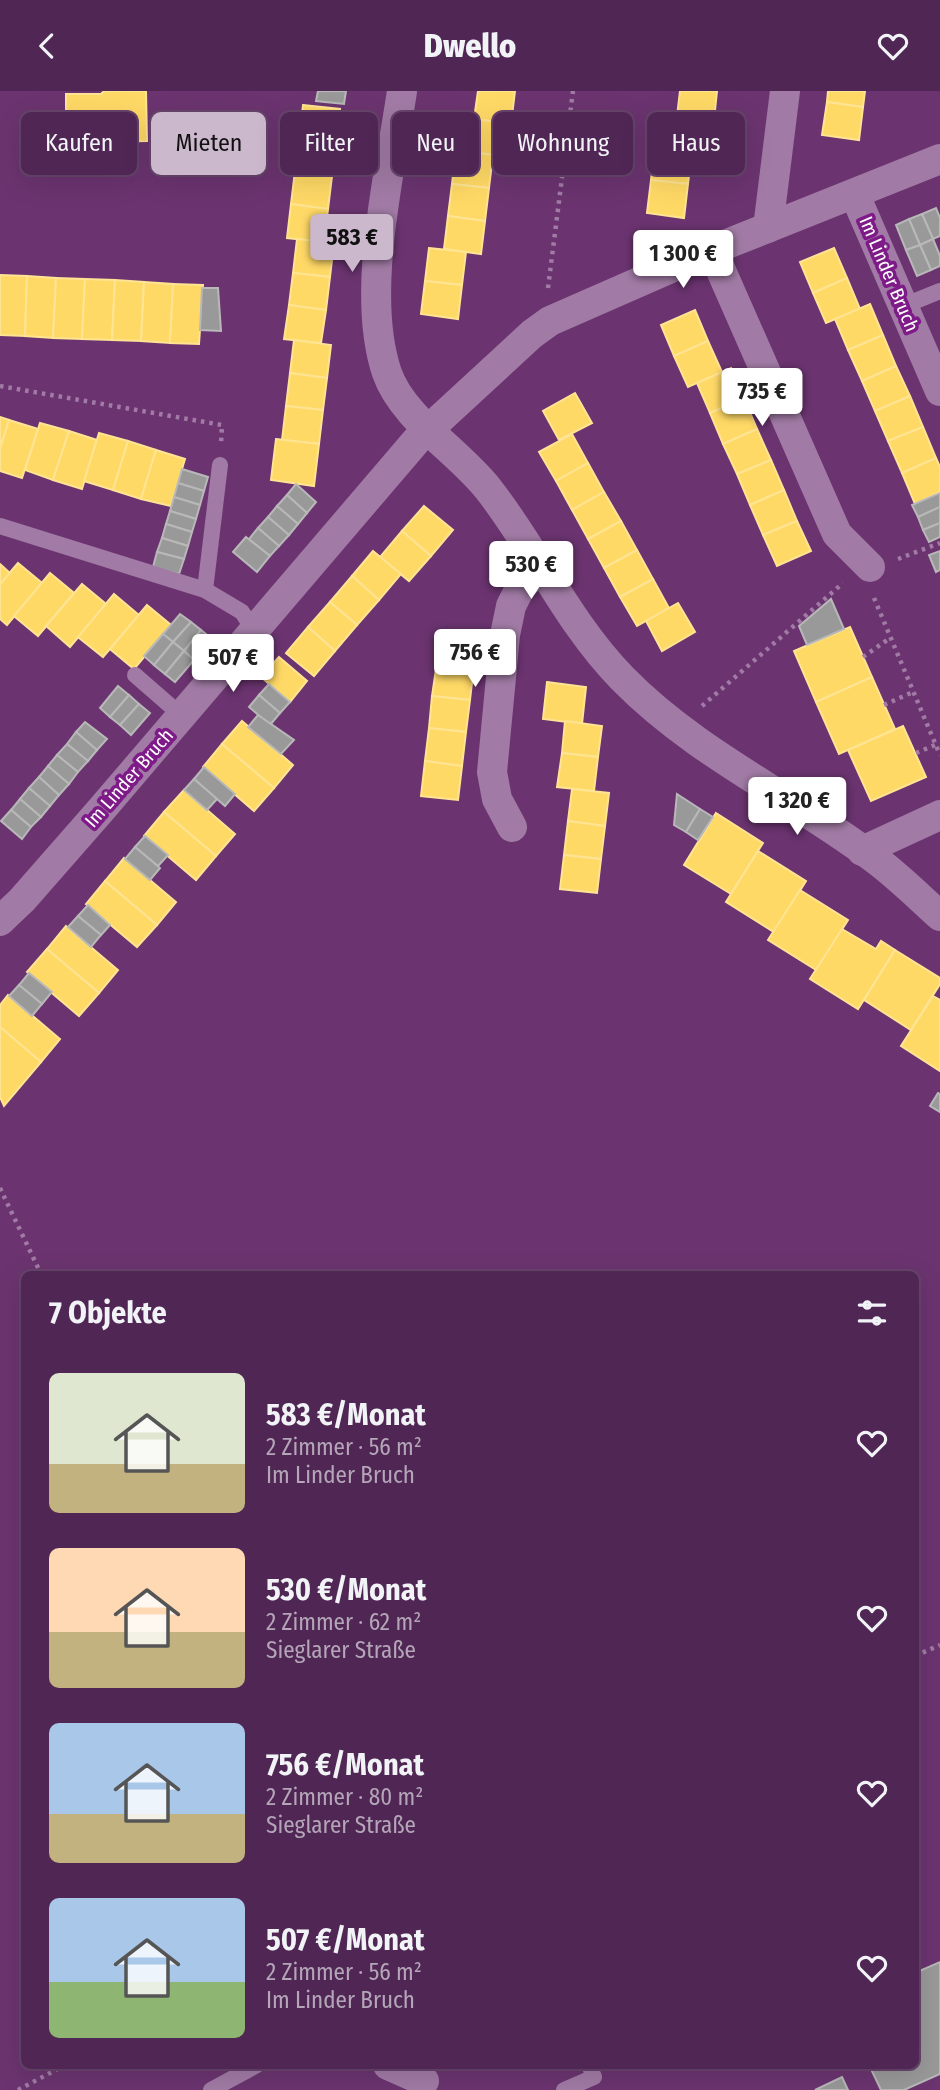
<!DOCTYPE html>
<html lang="de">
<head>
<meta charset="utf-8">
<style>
  :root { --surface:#502754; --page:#5a335e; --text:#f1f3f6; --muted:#b4a5b8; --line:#67446b; --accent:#cbb8cd }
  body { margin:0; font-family:"Fira Sans Condensed",sans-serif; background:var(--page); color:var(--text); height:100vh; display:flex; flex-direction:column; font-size:26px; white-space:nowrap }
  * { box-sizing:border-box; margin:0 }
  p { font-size:23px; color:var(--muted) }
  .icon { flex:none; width:38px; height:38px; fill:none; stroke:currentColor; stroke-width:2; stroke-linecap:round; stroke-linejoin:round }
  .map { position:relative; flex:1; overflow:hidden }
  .side { position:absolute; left:21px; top:1180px; width:898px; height:798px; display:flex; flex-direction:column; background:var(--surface); border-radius:10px; box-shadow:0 7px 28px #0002,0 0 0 2px var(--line) }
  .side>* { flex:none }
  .banner { position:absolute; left:21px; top:21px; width:900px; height:63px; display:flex; gap:14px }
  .price { position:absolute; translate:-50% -60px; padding:0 16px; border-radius:7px; background:#fff; color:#222; font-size:23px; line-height:46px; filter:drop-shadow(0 2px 4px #0008) }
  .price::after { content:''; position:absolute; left:50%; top:42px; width:21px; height:16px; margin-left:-10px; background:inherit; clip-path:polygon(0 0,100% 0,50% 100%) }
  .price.active { background:var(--accent); color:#111 }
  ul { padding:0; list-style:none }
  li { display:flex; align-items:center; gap:21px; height:175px; padding:0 28px }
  li span { display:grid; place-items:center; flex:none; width:196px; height:140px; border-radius:10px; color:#555 }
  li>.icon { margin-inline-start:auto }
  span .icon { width:84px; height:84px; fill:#fffc; stroke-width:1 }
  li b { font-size:30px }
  h2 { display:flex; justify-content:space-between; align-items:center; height:84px; padding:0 28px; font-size:30px }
  .pill { padding:0 24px; border-radius:10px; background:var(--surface); box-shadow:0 7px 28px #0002,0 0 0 2px var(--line); font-size:24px; line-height:63px }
  .pill.active { background:var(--accent); color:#111 }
  header { display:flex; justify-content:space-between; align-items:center; height:91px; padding:0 28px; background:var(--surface); font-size:32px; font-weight:800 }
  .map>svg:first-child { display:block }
  .homes { fill:#ffd966; stroke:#ffe494; stroke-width:2 }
  .industry { fill:#999; stroke:#b8b8b8; stroke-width:2 }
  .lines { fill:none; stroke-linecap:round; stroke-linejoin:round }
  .path { stroke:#a17ba5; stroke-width:4.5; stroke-dasharray:3.5 5; stroke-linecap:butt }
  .service { stroke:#a17ba5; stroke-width:16 }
  .minor { stroke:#a17ba5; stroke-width:30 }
  .labels { text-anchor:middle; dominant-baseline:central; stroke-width:7; stroke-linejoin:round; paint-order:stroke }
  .street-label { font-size:19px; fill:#fff; stroke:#7f1b89 }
</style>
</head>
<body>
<header><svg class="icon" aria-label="back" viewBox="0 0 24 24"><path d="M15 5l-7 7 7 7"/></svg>Dwello<svg class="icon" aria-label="heart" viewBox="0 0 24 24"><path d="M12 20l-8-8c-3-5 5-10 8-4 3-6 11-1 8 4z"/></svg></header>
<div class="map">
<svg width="940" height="1999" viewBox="0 0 940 1999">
  <rect width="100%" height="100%" fill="#6b3470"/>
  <g class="homes">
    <polygon points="104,0 146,0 147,50 66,52 66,3 101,3"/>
    <polygon points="478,0 515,0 511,33 474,28"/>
    <polygon points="680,0 717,0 714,29 677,25"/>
    <polygon points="828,0 865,0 863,16 827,11"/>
    <polygon points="827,11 863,16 859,49 822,44"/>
    <polygon points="303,14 340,18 336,52 299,48"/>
    <polygon points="677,25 714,29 710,62 673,57"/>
    <polygon points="474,28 511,33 507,65 470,61"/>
    <polygon points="299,48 336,52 332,85 295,80"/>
    <polygon points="655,55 692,59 688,93 651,89"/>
    <polygon points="456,59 493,64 489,97 452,93"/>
    <polygon points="295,80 332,85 328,118 291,113"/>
    <polygon points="651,89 688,93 684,127 647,122"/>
    <polygon points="452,93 489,97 485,130 448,125"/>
    <polygon points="291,113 328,118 324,151 287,147"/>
    <polygon points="448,125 485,130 481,163 444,158"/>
    <polygon points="297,148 334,152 330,186 293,182"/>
    <polygon points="429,157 466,161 462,194 425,190"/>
    <polygon points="834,157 847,187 813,202 800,171"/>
    <polygon points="293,182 330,186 326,219 289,214"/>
    <polygon points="0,184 27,185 25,245 0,244"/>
    <polygon points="27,185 56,187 53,247 25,245"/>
    <polygon points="56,187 85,188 82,248 53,247"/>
    <polygon points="847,187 860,218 826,232 813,202"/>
    <polygon points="85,188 115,189 112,249 82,248"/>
    <polygon points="115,189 144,191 141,250 112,249"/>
    <polygon points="425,190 462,194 458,228 421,223"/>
    <polygon points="144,191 173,193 170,252 141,250"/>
    <polygon points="173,193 203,194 199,253 170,252"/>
    <polygon points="870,213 883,244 848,259 835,228"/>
    <polygon points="289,214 326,219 321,252 284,248"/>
    <polygon points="695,219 708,250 674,265 661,234"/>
    <polygon points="883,244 896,275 862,290 848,259"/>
    <polygon points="294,249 331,254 327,287 290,282"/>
    <polygon points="708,250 722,281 688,296 674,265"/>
    <polygon points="896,275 910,305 875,320 862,290"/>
    <polygon points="731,277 744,307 710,322 697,292"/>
    <polygon points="290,282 327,287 323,319 286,315"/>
    <polygon points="575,302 592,332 559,349 543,320"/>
    <polygon points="910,305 923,336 888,350 875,320"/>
    <polygon points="744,307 757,338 723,353 710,322"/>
    <polygon points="286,315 323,319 319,353 282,349"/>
    <polygon points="0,326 9,329 0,358"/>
    <polygon points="9,329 38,338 22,387 0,380 0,358"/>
    <polygon points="40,332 69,340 53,389 25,379"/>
    <polygon points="923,336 936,367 902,382 888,350"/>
    <polygon points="757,338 771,369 737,383 723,353"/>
    <polygon points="69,340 97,349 82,398 53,389"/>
    <polygon points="99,342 128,350 113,399 84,390"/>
    <polygon points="572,343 588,372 556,390 539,361"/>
    <polygon points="276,348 319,353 314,395 271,389"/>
    <polygon points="128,350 156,359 141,408 113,399"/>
    <polygon points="156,359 185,368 171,415 141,408"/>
    <polygon points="936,367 940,376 940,401 915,413 902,382"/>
    <polygon points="771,369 784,399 750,414 737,383"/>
    <polygon points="588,372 604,401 572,419 556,390"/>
    <polygon points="784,399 797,430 763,444 750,414"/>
    <polygon points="604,401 621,430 588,448 572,419"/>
    <polygon points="424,415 453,439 431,465 402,440"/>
    <polygon points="621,430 637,459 604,477 588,448"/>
    <polygon points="797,430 811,460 777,475 763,444"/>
    <polygon points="402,440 431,465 409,490 380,466"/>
    <polygon points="637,459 653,488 620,506 604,477"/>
    <polygon points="373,460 401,483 379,509 352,485"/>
    <polygon points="18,472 42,492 7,534 0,528 0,493"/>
    <polygon points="0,473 10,482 0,493"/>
    <polygon points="50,482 74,502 38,545 14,525"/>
    <polygon points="352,485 379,509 357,534 330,511"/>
    <polygon points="653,488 669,517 637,535 620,506"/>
    <polygon points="82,493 106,513 70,556 46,535"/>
    <polygon points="114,503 139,524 103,566 78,546"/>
    <polygon points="330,511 357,534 335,560 308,536"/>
    <polygon points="678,512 695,541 662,560 646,530"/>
    <polygon points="147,514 171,534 134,578 110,558"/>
    <polygon points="308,536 335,560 314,585 286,562"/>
    <polygon points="850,536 872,586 816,611 794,560"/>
    <polygon points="279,566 307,590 290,611 261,586"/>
    <polygon points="437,571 474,575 470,609 432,605"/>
    <polygon points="872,586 895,638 839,663 816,611"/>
    <polygon points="547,591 586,596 582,633 543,628"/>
    <polygon points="432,605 470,609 466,641 429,637"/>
    <polygon points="242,630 293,674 274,697 222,653"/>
    <polygon points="565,630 602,635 598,666 562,662"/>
    <polygon points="903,635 926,686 871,710 848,659"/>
    <polygon points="429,637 466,641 462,675 425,670"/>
    <polygon points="222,653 274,697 254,720 203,676"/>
    <polygon points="562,662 598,666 594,700 557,696"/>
    <polygon points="425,670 462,675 458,709 421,705"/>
    <polygon points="572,698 609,702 605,735 568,730"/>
    <polygon points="184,699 235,743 216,765 164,721"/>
    <polygon points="164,721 216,765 196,789 144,745"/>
    <polygon points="716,722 763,752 731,803 684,774"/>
    <polygon points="568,730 605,735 601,768 564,764"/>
    <polygon points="758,760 806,790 774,841 726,811"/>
    <polygon points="564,764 601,768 597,802 560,798"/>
    <polygon points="124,767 176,811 157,834 105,790"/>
    <polygon points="105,790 157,834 137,856 86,813"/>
    <polygon points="800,799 848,829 816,879 768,849"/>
    <polygon points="66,835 118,879 99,902 47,858"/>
    <polygon points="842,838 876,858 881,850 895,859 858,918 810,888"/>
    <polygon points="47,858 99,902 79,925 27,881"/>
    <polygon points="895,859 940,887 940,893 911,939 864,909"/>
    <polygon points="8,904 60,948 41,971 0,936 0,914"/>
    <polygon points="933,905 940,909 940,980 901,955"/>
    <polygon points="0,936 41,971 4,1015 0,1006"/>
  </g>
  <g class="industry">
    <polygon points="318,0 346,0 344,13 316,10"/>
    <polygon points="936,117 940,127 940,145 933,148 922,123"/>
    <polygon points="922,123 933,148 920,154 909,128"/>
    <polygon points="909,128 920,154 906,159 896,134"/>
    <polygon points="933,148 940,165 940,175 931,179 920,154"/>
    <polygon points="920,154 931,179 917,185 906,159"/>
    <polygon points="202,197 218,197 221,240 200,239"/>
    <polygon points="182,378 208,386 204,400 178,392"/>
    <polygon points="178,392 204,400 200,414 174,406"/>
    <polygon points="296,393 316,411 307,422 287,404"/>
    <polygon points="940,402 940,416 918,426 912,414"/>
    <polygon points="287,404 307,422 298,433 277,415"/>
    <polygon points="174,406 200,414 196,428 170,420"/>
    <polygon points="277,415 298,433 289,444 268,426"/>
    <polygon points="940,416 940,432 923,439 918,426"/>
    <polygon points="170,420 196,428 192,441 166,433"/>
    <polygon points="268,426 289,444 279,455 258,437"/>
    <polygon points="940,432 940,446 929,451 923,439"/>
    <polygon points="166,433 192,441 188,455 162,447"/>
    <polygon points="258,437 279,455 270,465 249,448"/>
    <polygon points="246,446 270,465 257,481 233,461"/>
    <polygon points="162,447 188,455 184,468 157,461"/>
    <polygon points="940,460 940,479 936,481 929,464"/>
    <polygon points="157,461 184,468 179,483 153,476"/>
    <polygon points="831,508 844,538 807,554 799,535"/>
    <polygon points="180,523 191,531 173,551 163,543"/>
    <polygon points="191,531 201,539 184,560 173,551"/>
    <polygon points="201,539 212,548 194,569 184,560"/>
    <polygon points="163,543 173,551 154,574 144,565"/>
    <polygon points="173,551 184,560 165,583 154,574"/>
    <polygon points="184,560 194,569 175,591 165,583"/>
    <polygon points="269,593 290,611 280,622 259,604"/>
    <polygon points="118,595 129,604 110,626 100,617"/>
    <polygon points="129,604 139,613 120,634 110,626"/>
    <polygon points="259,604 280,622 270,634 249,616"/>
    <polygon points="139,613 150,622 131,644 120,634"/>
    <polygon points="258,624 294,649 281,663 248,636"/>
    <polygon points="85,631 107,648 97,659 76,641"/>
    <polygon points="76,641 97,659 88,670 67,653"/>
    <polygon points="67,653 88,670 78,681 57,664"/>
    <polygon points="57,664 78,681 69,693 48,675"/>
    <polygon points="48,675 69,693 59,704 39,686"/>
    <polygon points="204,676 235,703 225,715 194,688"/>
    <polygon points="39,686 59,704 50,715 29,697"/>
    <polygon points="194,688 217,708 207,719 184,699"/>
    <polygon points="29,697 50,715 41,726 20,708"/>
    <polygon points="677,703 700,718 686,741 674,734"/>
    <polygon points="20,708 41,726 31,736 11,719"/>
    <polygon points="700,718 713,726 698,749 686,741"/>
    <polygon points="11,719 31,736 22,748 1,730"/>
    <polygon points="145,745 168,764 158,775 135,756"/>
    <polygon points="135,756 160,777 150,789 125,768"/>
    <polygon points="88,814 110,834 101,844 78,825"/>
    <polygon points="78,825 101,844 91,856 68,836"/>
    <polygon points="29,882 52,901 42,913 19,894"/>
    <polygon points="19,894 42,913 32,925 9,905"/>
    <polygon points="938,1002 940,1003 940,1021 930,1015"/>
    <polygon points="940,1871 940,1983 904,1999 881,1999 869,1974 915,1974 915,1882"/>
    <polygon points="842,1986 848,1999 815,1999"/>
  </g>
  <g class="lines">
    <g class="path">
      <polyline points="548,197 573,0"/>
      <polyline points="0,295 222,334 221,353"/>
      <polyline points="898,468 940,452"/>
      <polyline points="874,507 940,664"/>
      <polyline points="863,566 890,547"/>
      <polyline points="884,614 913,601"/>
      <polyline points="702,615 843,492"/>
      <polyline points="916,662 935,654"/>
      <polyline points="0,1097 41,1183"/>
      <polyline points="915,1565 940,1554"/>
      <polyline points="18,1999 65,1974"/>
    </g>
    <g class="service">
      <polyline points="903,215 940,200"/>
      <polyline points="0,435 205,499 242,521 254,540"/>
      <polyline points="205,499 220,374"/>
      <polyline points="135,584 182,625"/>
      <polyline points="211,1999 257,1974"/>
      <polyline points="564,1999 594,1986 589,1974"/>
    </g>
    <g class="minor">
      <path d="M402,0C390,83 360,202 387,282C403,328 460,361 489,399C536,459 568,532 622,587C695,662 793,706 875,768C898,785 919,806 940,825"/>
      <polyline points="855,104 940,300"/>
      <polyline points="768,137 785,0"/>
      <polyline points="712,159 837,443 870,476"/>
      <polyline points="512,736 497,708 492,681 505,544 511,515 521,495 541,478"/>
      <polyline points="862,760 940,724"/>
      <polyline points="0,830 22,809 100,720 416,350 532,243 550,230 712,159 940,68"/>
      <polyline points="388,1974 424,1990"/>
    </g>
  </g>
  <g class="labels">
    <g class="street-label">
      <text transform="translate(889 183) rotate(67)">Im Linder Bruch</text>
      <text transform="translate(129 687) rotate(-49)">Im Linder Bruch</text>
    </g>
  </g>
</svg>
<b class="price active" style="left:352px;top:183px">583 €</b>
<b class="price" style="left:683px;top:199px">1 300 €</b>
<b class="price" style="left:762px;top:337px">735 €</b>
<b class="price" style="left:531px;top:510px">530 €</b>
<b class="price" style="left:475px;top:598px">756 €</b>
<b class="price" style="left:233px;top:603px">507 €</b>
<b class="price" style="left:797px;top:746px">1 320 €</b>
<div class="banner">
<a class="pill">Kaufen</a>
<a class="pill active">Mieten</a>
<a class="pill">Filter</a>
<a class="pill">Neu</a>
<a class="pill">Wohnung</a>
<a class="pill">Haus</a>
</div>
<section class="side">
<h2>7 Objekte<svg class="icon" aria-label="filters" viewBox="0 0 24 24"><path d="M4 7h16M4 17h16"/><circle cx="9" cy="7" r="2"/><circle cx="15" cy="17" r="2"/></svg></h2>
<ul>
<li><span style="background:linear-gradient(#dfe7d0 65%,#c2b280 0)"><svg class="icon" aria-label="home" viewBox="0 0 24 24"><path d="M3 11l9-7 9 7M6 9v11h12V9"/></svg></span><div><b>583 €/Monat</b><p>2 Zimmer · 56 m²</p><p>Im Linder Bruch</p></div><svg class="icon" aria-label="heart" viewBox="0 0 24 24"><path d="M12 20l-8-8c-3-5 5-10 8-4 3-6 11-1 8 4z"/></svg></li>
<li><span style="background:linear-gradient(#ffd9b3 60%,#c2b280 0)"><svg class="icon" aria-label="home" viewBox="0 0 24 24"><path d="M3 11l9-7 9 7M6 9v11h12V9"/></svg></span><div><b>530 €/Monat</b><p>2 Zimmer · 62 m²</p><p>Sieglarer Straße</p></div><svg class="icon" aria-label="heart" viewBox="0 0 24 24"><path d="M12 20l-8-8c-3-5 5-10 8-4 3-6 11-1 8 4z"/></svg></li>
<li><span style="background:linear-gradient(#a9c7e8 65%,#c2b280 0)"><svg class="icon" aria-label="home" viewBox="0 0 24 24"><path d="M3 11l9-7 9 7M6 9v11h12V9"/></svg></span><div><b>756 €/Monat</b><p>2 Zimmer · 80 m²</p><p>Sieglarer Straße</p></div><svg class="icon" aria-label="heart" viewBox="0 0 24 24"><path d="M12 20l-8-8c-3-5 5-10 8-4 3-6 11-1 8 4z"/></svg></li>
<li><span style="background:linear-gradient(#a9c7e8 60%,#8fb573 0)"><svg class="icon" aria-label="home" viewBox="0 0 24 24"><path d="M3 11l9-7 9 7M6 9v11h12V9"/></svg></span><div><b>507 €/Monat</b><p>2 Zimmer · 56 m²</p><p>Im Linder Bruch</p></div><svg class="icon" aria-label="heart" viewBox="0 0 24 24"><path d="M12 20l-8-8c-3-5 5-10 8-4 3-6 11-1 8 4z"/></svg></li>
</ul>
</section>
</div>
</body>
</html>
